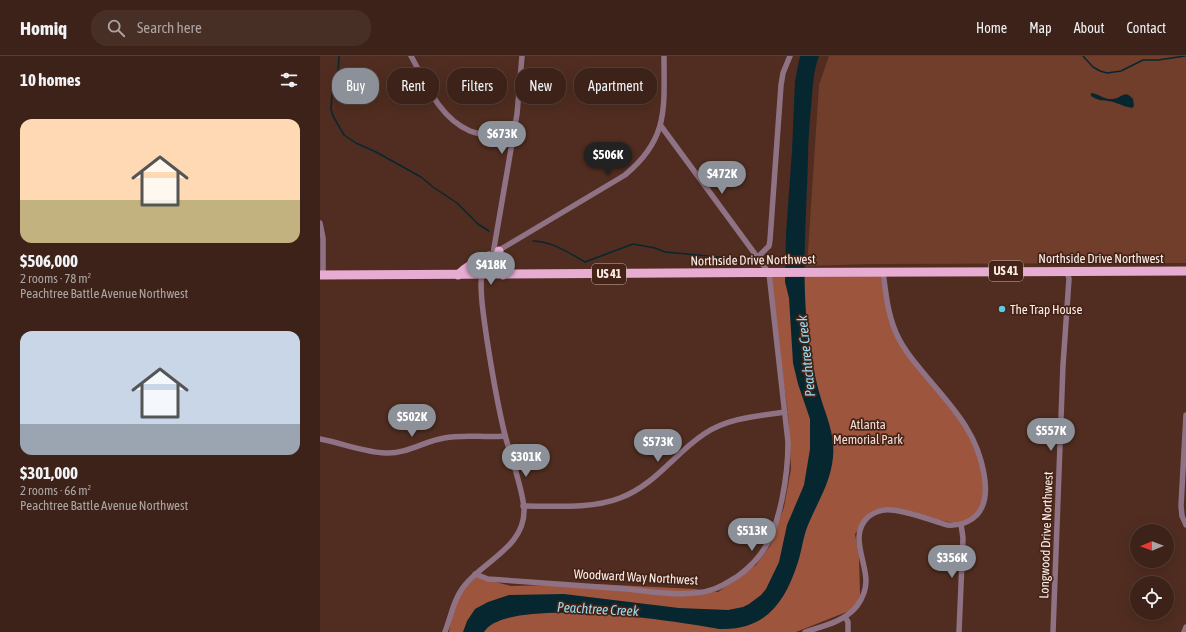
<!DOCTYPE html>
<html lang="en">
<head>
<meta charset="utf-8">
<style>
  :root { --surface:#3c2218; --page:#472f25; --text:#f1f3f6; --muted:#aca4a2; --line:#553f37; --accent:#8c9099 }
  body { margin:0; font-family:"Asap Condensed",sans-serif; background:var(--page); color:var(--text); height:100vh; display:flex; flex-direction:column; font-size:15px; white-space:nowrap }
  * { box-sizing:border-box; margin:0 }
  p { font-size:13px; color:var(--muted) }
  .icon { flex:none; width:22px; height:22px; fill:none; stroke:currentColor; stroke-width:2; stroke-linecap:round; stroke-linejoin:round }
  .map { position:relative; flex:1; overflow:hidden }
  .side { display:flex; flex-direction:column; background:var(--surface); width:320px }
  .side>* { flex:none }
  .guide { position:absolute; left:12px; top:12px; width:380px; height:36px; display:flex; gap:8px }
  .needle { width:26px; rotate:269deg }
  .buttons { position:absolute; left:810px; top:468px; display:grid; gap:8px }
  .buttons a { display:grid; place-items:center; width:44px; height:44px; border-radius:50%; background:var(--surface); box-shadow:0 4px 16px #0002,0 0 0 1px var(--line); font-size:20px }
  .price { position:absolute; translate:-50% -34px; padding:0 9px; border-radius:14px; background:var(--accent); color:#fff; font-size:13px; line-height:26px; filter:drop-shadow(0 1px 2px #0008) }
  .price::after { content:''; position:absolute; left:50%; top:24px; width:12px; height:9px; margin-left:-6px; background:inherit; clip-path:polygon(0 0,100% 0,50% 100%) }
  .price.current { background:#222; color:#fff }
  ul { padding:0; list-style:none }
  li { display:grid; align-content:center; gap:8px; height:212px; padding:0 20px }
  li span { display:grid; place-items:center; height:124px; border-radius:12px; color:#555 }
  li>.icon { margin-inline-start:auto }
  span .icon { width:72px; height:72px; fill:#fffc; stroke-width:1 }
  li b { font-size:17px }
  h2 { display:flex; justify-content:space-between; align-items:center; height:48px; padding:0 20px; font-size:17px }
  .tag { padding:0 14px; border-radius:16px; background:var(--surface); box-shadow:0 4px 16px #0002,0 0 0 1px var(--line); font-size:14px; line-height:36px }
  .tag.current { background:var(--accent); color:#fff }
  header { display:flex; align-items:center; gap:24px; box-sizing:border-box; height:56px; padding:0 20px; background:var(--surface); border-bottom:1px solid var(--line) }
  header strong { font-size:19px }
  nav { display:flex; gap:22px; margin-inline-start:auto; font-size:14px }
  .search { width:280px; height:36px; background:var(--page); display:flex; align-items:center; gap:10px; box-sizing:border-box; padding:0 14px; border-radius:16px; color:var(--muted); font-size:15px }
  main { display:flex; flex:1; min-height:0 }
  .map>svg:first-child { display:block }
  .green { fill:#713e2b }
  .forest { fill:#9d563d }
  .water { fill:#072730 }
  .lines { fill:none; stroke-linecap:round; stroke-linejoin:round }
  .stream { stroke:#072730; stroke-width:1.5 }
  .street { stroke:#907285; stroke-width:5.5 }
  .primary { stroke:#e7acd2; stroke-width:9 }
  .poi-dot { fill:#5cc7e7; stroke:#452316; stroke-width:1.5 }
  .labels { text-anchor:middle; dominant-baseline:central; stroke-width:3.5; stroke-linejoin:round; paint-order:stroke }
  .shield { fill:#452316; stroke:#c5b1aa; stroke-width:1 }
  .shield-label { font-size:12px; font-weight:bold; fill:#fceee9 }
  .street-label { font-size:13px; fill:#fceee9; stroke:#452316 }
  .poi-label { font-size:13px; fill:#fceee9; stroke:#452316; text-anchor:start }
  .park-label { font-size:13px; fill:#f3ddd5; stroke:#452316 }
  .water-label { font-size:14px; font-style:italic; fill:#96def5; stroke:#452316 }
</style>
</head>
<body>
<header>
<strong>Homiq</strong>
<div class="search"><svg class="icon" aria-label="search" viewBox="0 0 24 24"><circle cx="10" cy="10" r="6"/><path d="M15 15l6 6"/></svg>Search here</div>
<nav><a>Home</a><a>Map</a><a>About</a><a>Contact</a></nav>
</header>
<main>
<section class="side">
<h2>10 homes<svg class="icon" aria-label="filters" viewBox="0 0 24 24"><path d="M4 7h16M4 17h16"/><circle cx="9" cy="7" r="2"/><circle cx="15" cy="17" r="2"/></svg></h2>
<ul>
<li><span style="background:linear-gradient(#ffd9b3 65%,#c2b280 0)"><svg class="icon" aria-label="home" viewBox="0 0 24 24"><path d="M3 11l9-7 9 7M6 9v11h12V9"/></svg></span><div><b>$506,000</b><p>2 rooms · 78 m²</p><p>Peachtree Battle Avenue Northwest</p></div></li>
<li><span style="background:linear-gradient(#c9d6e8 75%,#9aa5b1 0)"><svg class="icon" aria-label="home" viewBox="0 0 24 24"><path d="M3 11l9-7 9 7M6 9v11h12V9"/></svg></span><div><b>$301,000</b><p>2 rooms · 66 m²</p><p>Peachtree Battle Avenue Northwest</p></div></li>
</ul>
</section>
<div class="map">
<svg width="866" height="576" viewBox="0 0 866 576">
  <rect width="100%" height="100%" fill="#502d20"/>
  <polygon class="green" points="509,0 866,0 866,207 551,208 487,210 499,29"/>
  <polygon class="forest" points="448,215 491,219 561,220 567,255 580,287 653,382 666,414 661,457 642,469 567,452 548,459 535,478 539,501 540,539 534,553 476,576 129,576 134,544 156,521 191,530 275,528 375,533 398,536 436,509 450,490 464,451 471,413 468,357"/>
  <g class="water">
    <path d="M480,0H499C494,13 493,27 492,40C490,62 488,82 488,104C486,170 480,234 491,300C494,315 497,331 502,346C508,364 515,381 513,401C511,426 497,447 488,469C483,481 482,494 478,506C465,547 445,575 399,573C359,565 186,539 164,576H143L147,565L155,553L168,546L189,539L244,538L359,552L408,554L423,551L429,548L441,539L446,533L459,506L467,469L484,429L490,393V363L478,328L473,307L469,242L465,226L466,177L472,95L475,25Z"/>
    <path d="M771,37C779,38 785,44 793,43C803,42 804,33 813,43L814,50L812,52C806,51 802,49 796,47C786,43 782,47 771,40Z"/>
  </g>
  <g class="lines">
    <g class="stream">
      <polyline points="19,0 18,17 12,38 11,53 13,60 24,79 36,87 56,96 101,121 113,131 137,147 158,168 169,175"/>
      <polyline points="763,0 773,11 780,15 787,17 801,15 823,4 838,4 865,0"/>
      <path d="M213,185C233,186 248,196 265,206L313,188L335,192L345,196L411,202H430"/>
      <polyline points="456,202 466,202"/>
    </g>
    <g class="street">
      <path d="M91,0C106,27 119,62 150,75C163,80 179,81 193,84"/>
      <polyline points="0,167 3,182 3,219"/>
      <path d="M176,196L305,119C349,83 344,52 344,0"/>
      <polyline points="173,198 197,58 202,0"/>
      <polyline points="438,201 449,190 450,184 461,29 463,17 470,0"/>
      <polyline points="866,359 861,450 862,460 866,469"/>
      <path d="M0,383C22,387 43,396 66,397C86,398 105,385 124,382C144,378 165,382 185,380"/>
      <path d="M203,450C232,450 273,453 300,442C335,429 354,398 384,378C407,362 438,360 465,356"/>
      <path d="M155,518L168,523C214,526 261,530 307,533C334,536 369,542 394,533C403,530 410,525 418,520C447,499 455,476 462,443C466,424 468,406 468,386L449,217L341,70"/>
      <polyline points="525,561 528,566 528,576"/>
      <path d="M125,576C131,560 134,542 145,529C165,504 206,490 204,452C202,430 191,402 185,379C177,347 172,316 167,284C164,263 159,234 162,214C163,209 165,205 169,201"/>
      <path d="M485,576C503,570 524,566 537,550C542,543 546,534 546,525C546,504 529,479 548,461C554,456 563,453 571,454C587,455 611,464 627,469C641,470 656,465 662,451C667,440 666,429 664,418C657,376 632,351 606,320C596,308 586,297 579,283C568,262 566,239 563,215"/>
      <polyline points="639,576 643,482 641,468"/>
      <polyline points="733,576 743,309 749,223 747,215"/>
      <polyline points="864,576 866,571"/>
    </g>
    <g class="primary">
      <path d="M179,195C176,205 177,210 183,219"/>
      <path d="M0,219C289,218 577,215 866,215"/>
      <path d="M138,219C145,212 160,202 169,200"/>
    </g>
  </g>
  <circle class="poi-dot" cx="682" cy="253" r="4"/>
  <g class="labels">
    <g class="shield">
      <rect x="669" y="205" width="34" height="20" rx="3"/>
      <rect x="272" y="208" width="34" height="20" rx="3"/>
    </g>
    <g class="shield-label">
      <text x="686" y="215">US 41</text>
      <text x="289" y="218">US 41</text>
    </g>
    <g class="street-label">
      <text x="781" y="202">Northside Drive Northwest</text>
      <text transform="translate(433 204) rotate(-1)">Northside Drive Northwest</text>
      <text transform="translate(726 479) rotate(-88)">Longwood Drive Northwest</text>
      <text transform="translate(316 521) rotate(3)">Woodward Way Northwest</text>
    </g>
    <g class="poi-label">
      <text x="690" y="253">The Trap House</text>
    </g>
    <g class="park-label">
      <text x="548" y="368">Atlanta<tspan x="548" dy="15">Memorial Park</tspan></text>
    </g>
    <g class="water-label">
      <text transform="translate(486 300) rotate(-96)">Peachtree Creek</text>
      <text transform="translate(278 553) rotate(3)">Peachtree Creek</text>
    </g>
  </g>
</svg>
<div class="buttons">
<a><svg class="needle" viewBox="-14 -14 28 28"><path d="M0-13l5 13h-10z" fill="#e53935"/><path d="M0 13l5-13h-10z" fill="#aca4a2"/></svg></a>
<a><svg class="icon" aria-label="locate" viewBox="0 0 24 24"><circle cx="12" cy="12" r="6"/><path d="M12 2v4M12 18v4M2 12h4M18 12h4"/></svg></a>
</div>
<b class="price" style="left:182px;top:99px">$673K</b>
<b class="price current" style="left:288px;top:120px">$506K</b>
<b class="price" style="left:402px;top:139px">$472K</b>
<b class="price" style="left:171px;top:230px">$418K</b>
<b class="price" style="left:92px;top:382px">$502K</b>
<b class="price" style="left:731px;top:396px">$557K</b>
<b class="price" style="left:338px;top:407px">$573K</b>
<b class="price" style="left:206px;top:422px">$301K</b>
<b class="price" style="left:432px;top:496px">$513K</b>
<b class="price" style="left:632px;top:523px">$356K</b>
<div class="guide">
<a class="tag current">Buy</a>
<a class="tag">Rent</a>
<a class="tag">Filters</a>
<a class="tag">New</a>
<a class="tag">Apartment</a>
</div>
</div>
</main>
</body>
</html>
